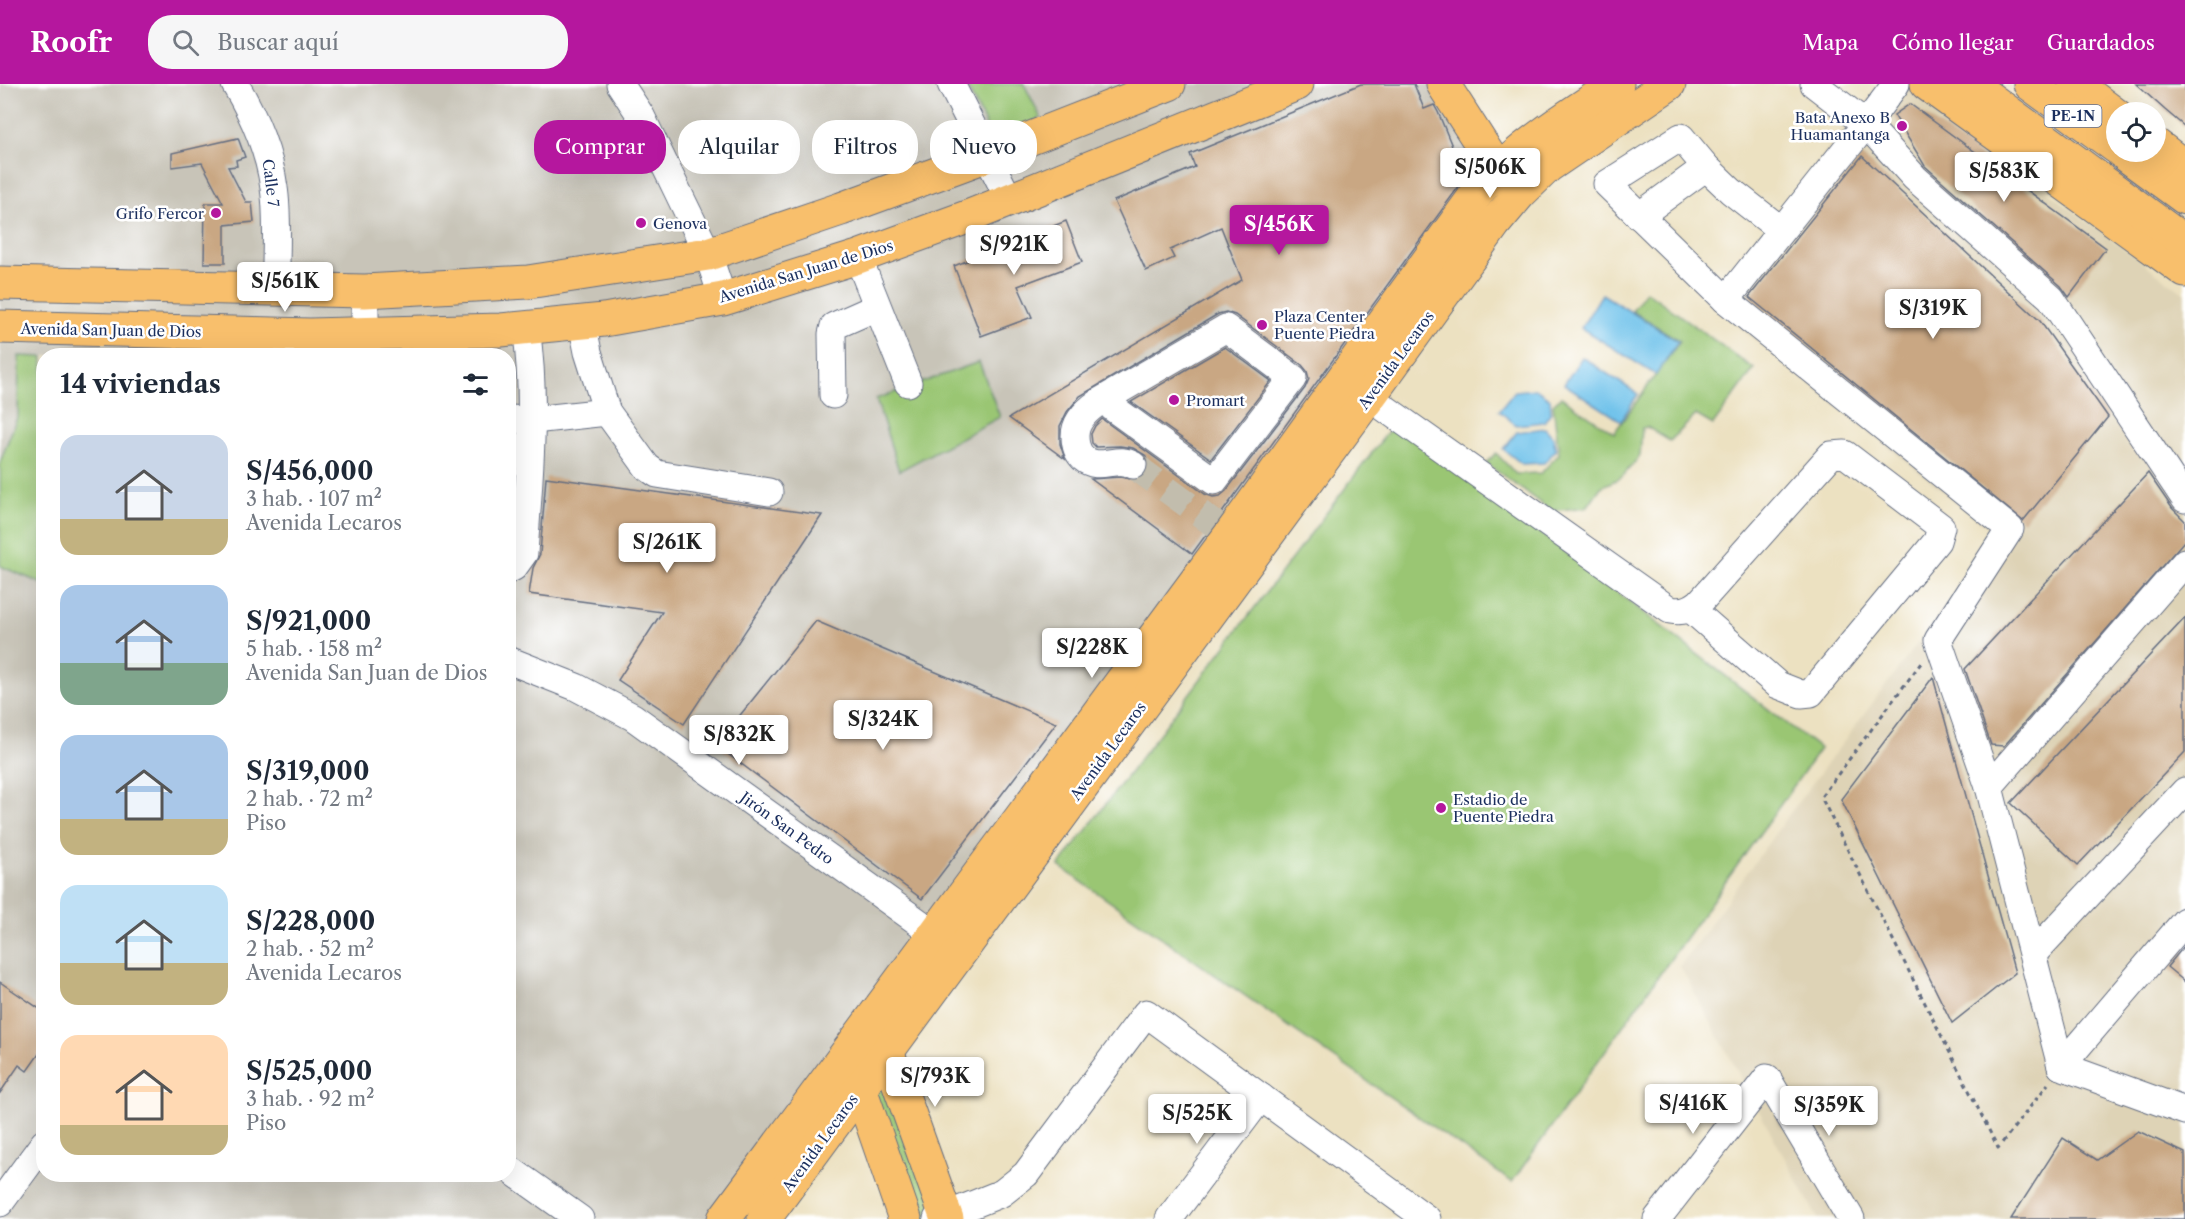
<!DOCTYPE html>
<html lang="es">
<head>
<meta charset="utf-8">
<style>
  :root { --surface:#fff; --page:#f6f6f7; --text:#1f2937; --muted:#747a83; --accent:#b5179e }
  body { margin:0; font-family:"Libre Caslon Text",serif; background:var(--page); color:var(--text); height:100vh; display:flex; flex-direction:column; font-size:22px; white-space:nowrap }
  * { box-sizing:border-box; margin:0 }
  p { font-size:20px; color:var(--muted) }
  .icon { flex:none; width:33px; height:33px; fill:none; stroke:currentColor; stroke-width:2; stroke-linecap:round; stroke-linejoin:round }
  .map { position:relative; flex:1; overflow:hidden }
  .sheet { position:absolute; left:36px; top:264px; width:480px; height:834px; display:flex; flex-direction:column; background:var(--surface); border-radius:24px; box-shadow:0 6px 24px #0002 }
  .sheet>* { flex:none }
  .banner { position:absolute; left:534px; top:36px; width:570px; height:54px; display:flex; gap:12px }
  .buttons { position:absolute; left:2106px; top:18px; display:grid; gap:12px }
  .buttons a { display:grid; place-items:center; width:60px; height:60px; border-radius:50%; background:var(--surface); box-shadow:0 6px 24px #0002; font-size:30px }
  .price { position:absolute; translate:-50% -51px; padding:0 14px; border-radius:6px; background:#fff; color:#222; font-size:20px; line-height:39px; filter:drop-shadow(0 2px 3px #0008) }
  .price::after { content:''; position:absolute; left:50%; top:36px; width:18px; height:14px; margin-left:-9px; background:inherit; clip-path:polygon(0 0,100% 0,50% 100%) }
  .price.selected { background:var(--accent); color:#fff }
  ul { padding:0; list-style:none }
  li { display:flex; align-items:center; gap:18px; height:150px; padding:0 24px }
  li span { display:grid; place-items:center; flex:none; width:168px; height:120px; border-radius:18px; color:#555 }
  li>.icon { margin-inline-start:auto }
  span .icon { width:72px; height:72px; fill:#fffc; stroke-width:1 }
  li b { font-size:26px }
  h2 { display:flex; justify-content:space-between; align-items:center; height:72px; padding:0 24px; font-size:26px }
  .chip { padding:0 21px; border-radius:24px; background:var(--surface); box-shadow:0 6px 24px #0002; font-size:21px; line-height:54px }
  .chip.selected { background:var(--accent); color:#fff }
  header { display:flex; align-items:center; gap:36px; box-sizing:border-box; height:84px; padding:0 30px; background:var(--accent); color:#fff }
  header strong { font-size:28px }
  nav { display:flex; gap:33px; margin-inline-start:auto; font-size:21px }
  .search { width:420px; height:54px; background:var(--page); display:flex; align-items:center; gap:15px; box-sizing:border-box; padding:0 21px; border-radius:24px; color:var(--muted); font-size:22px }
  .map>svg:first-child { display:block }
  .built { fill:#ded3b6 }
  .industrial { fill:#c8c4b8; fill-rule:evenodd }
  .green { fill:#9ac673; stroke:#5a7a68; stroke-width:1.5 }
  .water { fill:#6dc1ea; stroke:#4478a4; stroke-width:1.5 }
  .building { fill:#c9a783 }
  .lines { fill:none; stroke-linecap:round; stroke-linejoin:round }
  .minor-tunnel { stroke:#c2bdad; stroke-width:27; stroke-dasharray:27 14; stroke-linecap:butt }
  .minor-casing { stroke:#646d81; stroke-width:29 }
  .major-casing { stroke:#646d81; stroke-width:35 }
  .highway-casing { stroke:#646d81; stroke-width:35 }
  .path { stroke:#646d81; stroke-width:3; stroke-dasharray:4.5 4.5; stroke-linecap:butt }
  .minor { stroke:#fff; stroke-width:27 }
  .major { stroke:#f8bf6c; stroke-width:33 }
  .highway { stroke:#f8bf6c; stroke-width:33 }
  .poi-dot { fill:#b5179e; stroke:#fff; stroke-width:2 }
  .labels { text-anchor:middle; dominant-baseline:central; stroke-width:5; stroke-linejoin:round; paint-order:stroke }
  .shield { fill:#fff; stroke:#5f6d8e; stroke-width:1.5 }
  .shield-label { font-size:14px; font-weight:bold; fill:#1b2f5e }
  .poi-label { font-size:15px; fill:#1b2f5e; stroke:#fff; text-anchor:start }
  .street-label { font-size:15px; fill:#1b2f5e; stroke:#fff }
</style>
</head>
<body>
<header>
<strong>Roofr</strong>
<div class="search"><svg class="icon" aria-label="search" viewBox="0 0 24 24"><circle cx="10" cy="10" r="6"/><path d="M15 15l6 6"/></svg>Buscar aquí</div>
<nav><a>Mapa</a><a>Cómo llegar</a><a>Guardados</a></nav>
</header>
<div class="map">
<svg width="2185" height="1135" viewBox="0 0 2185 1135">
  <rect width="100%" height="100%" fill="#fff"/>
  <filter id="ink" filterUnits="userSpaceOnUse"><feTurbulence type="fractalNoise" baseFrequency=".0167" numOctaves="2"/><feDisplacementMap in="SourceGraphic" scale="12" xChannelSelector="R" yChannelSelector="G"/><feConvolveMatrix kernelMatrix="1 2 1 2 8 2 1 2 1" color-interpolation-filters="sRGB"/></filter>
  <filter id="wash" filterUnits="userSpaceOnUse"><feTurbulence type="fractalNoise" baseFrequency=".008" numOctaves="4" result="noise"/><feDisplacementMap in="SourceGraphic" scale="24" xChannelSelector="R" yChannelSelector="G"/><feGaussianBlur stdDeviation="1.35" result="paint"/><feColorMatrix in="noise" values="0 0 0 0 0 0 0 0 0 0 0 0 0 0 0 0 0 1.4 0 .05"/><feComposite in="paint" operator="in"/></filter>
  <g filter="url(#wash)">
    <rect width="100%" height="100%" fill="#ece1c1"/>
    <polygon class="built" points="1880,0 1902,0 2185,210 2185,1135 1818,1135 1680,882 1784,737 1998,452 1707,217"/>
    <path class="industrial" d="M0,0H1437L1481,82L743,1135H0ZM44,272H508V1090H44Z"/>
    <g class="green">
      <polygon points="966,0 1024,0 1041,34 993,56"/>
      <polygon points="1646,207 1754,285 1713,341 1696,331 1670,357 1647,343 1642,344 1640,372 1622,393 1601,403 1587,423 1551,427 1486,379 1496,369 1516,390 1541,389 1559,370 1553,320 1561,313 1614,349 1680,257 1632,227"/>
      <polygon points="19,272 43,273 43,500 0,482 0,378 18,331"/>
      <polygon points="979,278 1000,333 899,387 876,315"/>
      <polygon points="1396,337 1820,665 1512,1098 1059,782"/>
      <polygon points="887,972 941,1130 927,1135 909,1135 865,1004"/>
    </g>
    <g class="water">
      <polygon points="1602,210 1678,257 1656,291 1581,244"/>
      <polygon points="1582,273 1638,310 1621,337 1564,300"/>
      <polygon points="1536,305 1550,315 1551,328 1544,338 1516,341 1499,327 1515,307"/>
      <polygon points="1545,344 1553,353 1556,366 1544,379 1522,380 1503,365 1517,348"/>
    </g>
    <g id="blocks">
      <g class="building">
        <polygon points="1361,0 1414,0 1424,25 1434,21 1438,28 1465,94 1192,470 1091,395 1120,393 1135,396 1143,393 1147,388 1149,380 1145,371 1133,364 1120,362 1096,363 1092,359 1091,350 1095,342 1102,335 1205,410 1213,413 1220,412 1226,407 1305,304 1309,295 1307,287 1302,281 1235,231 1226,228 1218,230 1080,312 1067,328 1060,342 1060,360 1065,375 1009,334 1242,196 1221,143 1170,166 1174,174 1146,187 1114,117 1195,83 1190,70"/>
        <polygon points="2136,0 2185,0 2185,43 2165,26"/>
        <polygon points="1910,20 2106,164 2069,213 2061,202 1925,82 1894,31"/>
        <polygon points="238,54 245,73 236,76 237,82 228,83 246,118 252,118 254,138 225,141 225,179 204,179 205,119 223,119 202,79 172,83 172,69"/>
        <polygon points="1862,72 2040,237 2108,333 2023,437 1749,213"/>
        <polygon points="1066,137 1082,178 1018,202 1032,233 981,252 954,182"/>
        <polygon points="1225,263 1271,297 1211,375 1131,318"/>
        <polygon points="2148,389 2172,424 2185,437 2185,456 2004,662 1991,661 1965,585"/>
        <polygon points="546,393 822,431 684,640 618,596 662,528 529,510 533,484 540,470"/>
        <polygon points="2185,534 2185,668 2078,781 2011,719"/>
        <polygon points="816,537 1056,639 922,815 716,661"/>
        <polygon points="1933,593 2015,889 1952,939 1841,715"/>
        <polygon points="2185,861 2185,898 2167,883"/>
        <polygon points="0,898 44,928 44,963 27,987 19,981 0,1009"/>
        <polygon points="2138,1047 2185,1069 2185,1135 2011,1135 2063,1054 2097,1076"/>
      </g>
    </g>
  </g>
  <g filter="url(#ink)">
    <use href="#blocks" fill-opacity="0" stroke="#646d81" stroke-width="1.5"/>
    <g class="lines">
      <polyline class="minor-tunnel" points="1133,381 1216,441"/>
      <defs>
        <g id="minor">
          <path d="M235,0C254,32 269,66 274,104C279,135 275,174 276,206"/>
          <polyline points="620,0 641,32 708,170 723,215"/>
          <polyline points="951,0 1010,117"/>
          <polyline points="1896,0 1866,40 1915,94 2051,214 2185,415"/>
          <polyline points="1639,132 1706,83"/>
          <polyline points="1781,146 1731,107 1706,83 1681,53 1607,100 1726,216 2010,445 1938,556 1989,703 2061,982"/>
          <polyline points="858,173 908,299"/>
          <polyline points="365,207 365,272"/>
          <polyline points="1726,216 1866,40 1814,0"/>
          <polyline points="582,238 588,268 607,328 647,383 657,390 769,408"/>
          <polyline points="284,250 285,272"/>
          <polyline points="833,311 832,250 834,242 877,223"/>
          <path d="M1369,313L1670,526C1683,528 1690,526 1700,518L1831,371L1845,370L1941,443L1937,457L1811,609L1801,610L1778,601L1691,525"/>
          <path d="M1107,314L1113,324L1214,397L1293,294L1226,244L1099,318C1087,326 1075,337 1075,352C1075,360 1077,368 1083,374C1099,388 1117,371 1133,381"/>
          <polyline points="508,335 533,336 607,328"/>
          <path d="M508,486L514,483L524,469C529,394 537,319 526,244"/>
          <polyline points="508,576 576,603 633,633 935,850"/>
          <polyline points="1989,703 2185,478"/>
          <polyline points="2033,870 2185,707"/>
          <polyline points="2061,982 2185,837"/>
          <polyline points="2061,982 2185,1027"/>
          <polyline points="508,1084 580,1135"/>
          <polyline points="0,1119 44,1059"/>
          <polyline points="937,1135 1002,1109 1026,1090 1146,929 1427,1135"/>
          <polyline points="1169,1135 1261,1013"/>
          <polyline points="1657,1135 1767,994 1851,1135"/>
        </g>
        <g id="major">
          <polyline points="1443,0 1498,86 1512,101"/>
          <polyline points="1927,0 2185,187"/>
          <polyline points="2075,0 2116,31"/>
          <polyline points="2156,61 2185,83"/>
          <polyline points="0,199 365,207 528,198 708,170 841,125 988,71 1169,0"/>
          <polyline points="0,243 310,251 501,246 604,236 723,215 858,173 970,132 1297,0"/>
          <polyline points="881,950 947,1135"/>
          <polyline points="855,990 905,1135"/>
          <path d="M724,1135L1230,451L1480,105C1519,63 1569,31 1617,0"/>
          <polyline points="764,1135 1369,313 1494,140 1520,109 1548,82 1669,0"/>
        </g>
        <g id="highway">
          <polyline points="1970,0 2185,158"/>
          <polyline points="2030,0 2116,63"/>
          <polyline points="2122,68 2185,114"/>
        </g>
      </defs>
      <use href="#minor" class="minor-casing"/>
      <use href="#major" class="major-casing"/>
      <use href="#highway" class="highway-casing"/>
      <polyline class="path" points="1921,579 1821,713 1998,1064 2048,1000"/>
      <use href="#minor" class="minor"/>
      <use href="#major" class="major"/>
      <use href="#highway" class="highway"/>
    </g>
  </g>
  <g class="poi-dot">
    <circle cx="1902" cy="42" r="6"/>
    <circle cx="216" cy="129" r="6"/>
    <circle cx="641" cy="139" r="6"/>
    <circle cx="1262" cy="241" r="6"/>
    <circle cx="1174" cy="316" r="6"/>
    <circle cx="1441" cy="724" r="6"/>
  </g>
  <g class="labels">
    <rect class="shield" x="2044.5" y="21" width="57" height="22" rx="4.5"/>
    <g class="shield-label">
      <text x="2073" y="32">PE-1N</text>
    </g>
    <g class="poi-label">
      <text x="1890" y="33" text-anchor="end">Bata Anexo B<tspan x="1890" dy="17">Huamantanga</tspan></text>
      <text x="204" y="129" text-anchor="end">Grifo Fercor</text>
      <text x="653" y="139">Genova</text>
      <text x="1274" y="232">Plaza Center<tspan x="1274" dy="17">Puente Piedra</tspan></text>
      <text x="1186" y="316">Promart</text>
      <text x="1453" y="715">Estadio de<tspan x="1453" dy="17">Puente Piedra</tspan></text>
    </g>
    <g class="street-label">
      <text transform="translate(271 99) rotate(83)">Calle 7</text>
      <text transform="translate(806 187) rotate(-17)">Avenida San Juan de Dios</text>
      <text transform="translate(111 246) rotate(1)">Avenida San Juan de Dios</text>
      <text transform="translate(1396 276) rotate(-54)">Avenida Lecaros</text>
      <text transform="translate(1108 667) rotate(-54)">Avenida Lecaros</text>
      <text transform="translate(787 744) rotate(36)">Jirón San Pedro</text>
      <text transform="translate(820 1059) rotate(-54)">Avenida Lecaros</text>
    </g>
  </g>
</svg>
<div class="buttons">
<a><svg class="icon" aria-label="locate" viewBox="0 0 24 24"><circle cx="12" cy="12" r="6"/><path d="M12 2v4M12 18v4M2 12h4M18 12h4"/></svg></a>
</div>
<b class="price" style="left:1490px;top:115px">S/506K</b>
<b class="price" style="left:2004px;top:119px">S/583K</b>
<b class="price selected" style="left:1279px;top:172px">S/456K</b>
<b class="price" style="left:1014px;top:192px">S/921K</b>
<b class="price" style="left:285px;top:229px">S/561K</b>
<b class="price" style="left:1933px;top:256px">S/319K</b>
<b class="price" style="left:667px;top:490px">S/261K</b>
<b class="price" style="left:1092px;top:595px">S/228K</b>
<b class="price" style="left:883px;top:667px">S/324K</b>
<b class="price" style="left:739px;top:682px">S/832K</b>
<b class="price" style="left:935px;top:1024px">S/793K</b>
<b class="price" style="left:1693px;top:1051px">S/416K</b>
<b class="price" style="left:1829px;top:1053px">S/359K</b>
<b class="price" style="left:1197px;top:1061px">S/525K</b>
<div class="banner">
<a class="chip selected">Comprar</a>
<a class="chip">Alquilar</a>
<a class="chip">Filtros</a>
<a class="chip">Nuevo</a>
</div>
<section class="sheet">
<h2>14 viviendas<svg class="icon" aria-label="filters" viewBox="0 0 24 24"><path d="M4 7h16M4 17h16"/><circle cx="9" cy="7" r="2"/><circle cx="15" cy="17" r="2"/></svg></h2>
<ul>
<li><span style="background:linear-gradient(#c9d6e8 70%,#c2b280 0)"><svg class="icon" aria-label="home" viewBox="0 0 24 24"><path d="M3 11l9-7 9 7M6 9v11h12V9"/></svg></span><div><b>S/456,000</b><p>3 hab. · 107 m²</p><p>Avenida Lecaros</p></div></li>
<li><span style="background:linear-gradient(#a9c7e8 65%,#7fa58c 0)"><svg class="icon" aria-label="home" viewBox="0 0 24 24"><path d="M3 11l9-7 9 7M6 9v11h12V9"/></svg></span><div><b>S/921,000</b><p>5 hab. · 158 m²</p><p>Avenida San Juan de Dios</p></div></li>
<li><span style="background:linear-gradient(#a9c7e8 70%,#c2b280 0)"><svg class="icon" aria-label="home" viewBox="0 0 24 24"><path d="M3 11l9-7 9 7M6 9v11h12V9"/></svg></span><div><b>S/319,000</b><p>2 hab. · 72 m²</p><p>Piso</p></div></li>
<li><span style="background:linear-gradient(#bfe0f5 65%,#c2b280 0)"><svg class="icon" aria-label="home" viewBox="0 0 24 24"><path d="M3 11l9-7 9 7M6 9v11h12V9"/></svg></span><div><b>S/228,000</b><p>2 hab. · 52 m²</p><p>Avenida Lecaros</p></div></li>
<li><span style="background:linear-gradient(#ffd9b3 75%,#c2b280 0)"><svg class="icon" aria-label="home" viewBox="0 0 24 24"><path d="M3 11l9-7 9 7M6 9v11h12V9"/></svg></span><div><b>S/525,000</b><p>3 hab. · 92 m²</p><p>Piso</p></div></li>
</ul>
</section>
</div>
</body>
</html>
